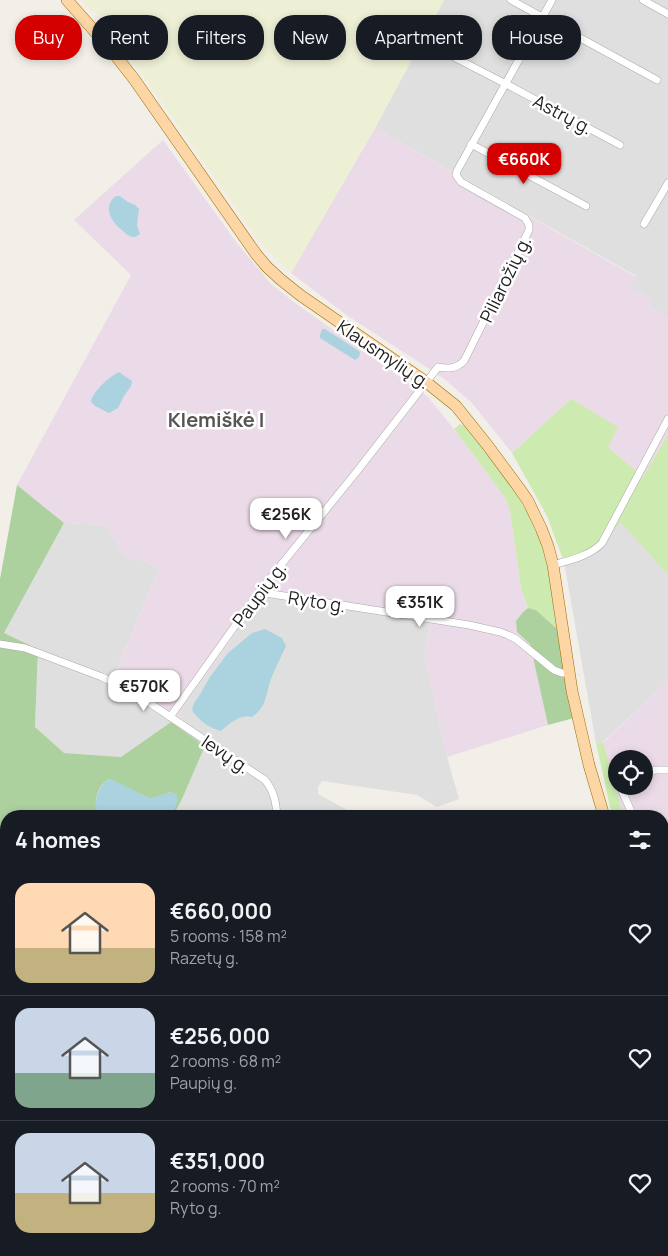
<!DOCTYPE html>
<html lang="en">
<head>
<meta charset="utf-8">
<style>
  :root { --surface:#171b24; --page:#20242c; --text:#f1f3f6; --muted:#9ea1a6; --line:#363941; --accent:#d40000 }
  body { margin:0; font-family:Manrope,sans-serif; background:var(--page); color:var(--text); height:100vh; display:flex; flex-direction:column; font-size:19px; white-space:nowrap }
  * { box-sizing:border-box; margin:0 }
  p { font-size:16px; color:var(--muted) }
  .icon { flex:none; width:28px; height:28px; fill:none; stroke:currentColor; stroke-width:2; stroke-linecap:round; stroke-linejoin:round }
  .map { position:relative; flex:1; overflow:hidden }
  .panel { position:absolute; left:0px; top:810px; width:669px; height:446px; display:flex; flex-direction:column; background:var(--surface); border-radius:20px 20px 0 0; box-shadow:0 2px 8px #0003 }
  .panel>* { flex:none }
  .top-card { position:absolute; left:15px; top:15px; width:639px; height:45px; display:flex; gap:10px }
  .fabs { position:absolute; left:608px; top:750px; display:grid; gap:10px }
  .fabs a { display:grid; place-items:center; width:45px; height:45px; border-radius:50%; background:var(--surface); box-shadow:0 2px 8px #0003; font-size:25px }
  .price { position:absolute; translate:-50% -42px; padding:0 11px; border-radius:10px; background:#fff; color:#222; font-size:16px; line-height:32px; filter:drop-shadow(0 1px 2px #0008) }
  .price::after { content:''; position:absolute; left:50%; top:30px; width:15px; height:11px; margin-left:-8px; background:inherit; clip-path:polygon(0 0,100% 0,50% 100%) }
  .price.on { background:var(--accent); color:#fff }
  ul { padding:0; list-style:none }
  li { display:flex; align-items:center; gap:15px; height:125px; padding:0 15px }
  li+li { border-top:1px solid var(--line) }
  li span { display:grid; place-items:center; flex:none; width:140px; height:100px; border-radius:15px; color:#555 }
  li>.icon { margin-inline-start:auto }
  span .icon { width:60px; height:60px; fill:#fffc; stroke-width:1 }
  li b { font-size:21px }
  h2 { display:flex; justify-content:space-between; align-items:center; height:60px; padding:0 15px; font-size:21px }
  .tag { padding:0 18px; border-radius:20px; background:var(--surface); box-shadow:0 2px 8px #0003; font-size:18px; line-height:45px }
  .tag.on { background:var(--accent); color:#fff }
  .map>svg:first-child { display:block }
  .residential { fill:#e0dfdf }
  .commercial { fill:#f2dad9 }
  .industrial { fill:#ebdbe8; fill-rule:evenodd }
  .farmland { fill:#eef0d5 }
  .grass { fill:#cdebb0 }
  .forest { fill:#add19e }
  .water { fill:#aad3df }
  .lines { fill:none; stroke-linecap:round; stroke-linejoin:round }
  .street-casing { stroke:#a9a9a9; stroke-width:8 }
  .primary-casing { stroke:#a06b00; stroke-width:12 }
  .street { stroke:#fff; stroke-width:7 }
  .primary { stroke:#fcd6a4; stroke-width:11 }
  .labels { text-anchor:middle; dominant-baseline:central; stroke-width:5; stroke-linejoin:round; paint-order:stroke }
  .street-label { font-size:18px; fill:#222; stroke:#fff }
  .quarter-label { font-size:20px; font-weight:bold; fill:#555; stroke:#fff }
</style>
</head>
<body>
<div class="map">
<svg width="668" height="1256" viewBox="0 0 668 1256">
  <rect width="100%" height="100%" fill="#f2efe9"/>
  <g class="residential">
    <polygon points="444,0 668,0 668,318 650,307 653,300 630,288 636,276 375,128"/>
    <polygon points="621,521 668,575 668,681 603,742 596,743 564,562"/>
    <polygon points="64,523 105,525 125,556 144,561 159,568 116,672 151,698 171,722 121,757 63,753 35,727 38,649 4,633"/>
    <polygon points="268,590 432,618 424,653 447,757 459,799 437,807 417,795 322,781 318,787 318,794 358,816 173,816 182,799 205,746 179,728 183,721 181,717 181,708"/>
    <polygon points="0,895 6,898 6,991 0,988"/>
    <polygon points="0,1047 6,1050 6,1250 537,1250 532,1256 0,1256"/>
    <polygon points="662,1058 668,1063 668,1091 663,1098"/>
  </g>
  <polygon class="commercial" points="662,962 668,973 668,1063 663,1058"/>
  <g class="industrial">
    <polygon points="375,128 636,277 630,288 653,300 650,307 668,318 668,434 643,477 608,447 571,399 512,453 472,403 443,378 348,316 291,273"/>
    <polygon points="163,140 236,242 271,284 295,303 428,397 454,429 506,499 510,511 521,588 528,608 523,611 530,644 548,725 447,757 424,653 432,618 268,590 181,708 181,717 183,721 179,728 171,722 151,698 116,673 159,568 144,561 125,556 105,525 64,523 17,485 131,275 74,220"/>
    <path d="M668,681V914L663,903L662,816H625L621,807L603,743ZM616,759H644V786H616Z"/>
  </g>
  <polygon class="farmland" points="81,0 444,0 375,128 291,273 275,258 259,241 102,17 87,7"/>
  <g class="grass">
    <polygon points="571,399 618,427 608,447 643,477 668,434 668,575 621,522 596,550 564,562 547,516 512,453"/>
    <path d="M460,424L467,427C497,468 532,507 545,557C551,579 553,606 557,629L536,610L528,608L521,588L510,511L506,499L454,429Z"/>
    <polygon points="603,742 621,807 625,816 612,816 596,743"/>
    <polygon points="662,903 668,914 668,949 663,938"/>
    <polygon points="0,988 6,991 6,1050 0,1047"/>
    <polygon points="668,1103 668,1256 595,1256 589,1250 662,1250 662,1110"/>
  </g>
  <g class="forest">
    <path d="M17,485L64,523L4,633L38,649L35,727L64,753L121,757L171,722L205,746L182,799L173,816H170L173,813L171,792L152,799L148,798L109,779C94,789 96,800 96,816H6V898L0,895V579Z"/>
    <polygon points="528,608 536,610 557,629 567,688 574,718 548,725 530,644 517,632 516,621 524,611"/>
  </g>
  <g class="water">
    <path d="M116,196H120L128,202L135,205L139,209L137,225L140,234C138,235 136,237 133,237C129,237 125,233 122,230C111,222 102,206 116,196Z"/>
    <polygon points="322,329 325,329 359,351 360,353 359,357 355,360 320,338 320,335"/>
    <path d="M119,372L132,381L131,386L124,396L118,408L109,413L95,406L91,402C92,392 110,376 119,372Z"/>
    <path d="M265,629L282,638L286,646C281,657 275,668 271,679C265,695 268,706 252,717C240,713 229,724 221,731C209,728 198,720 192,710L194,703L199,696L210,677L228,653L252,633Z"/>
    <path d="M109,779L113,780L148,798C156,799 174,786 177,797C179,803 173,812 170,816H96C96,800 94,790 109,779Z"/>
  </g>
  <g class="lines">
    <defs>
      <g id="street">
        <polyline points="511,0 657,80"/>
        <polyline points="643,0 668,14"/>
        <polyline points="446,53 506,84 620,145"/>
        <polyline points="471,144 586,206"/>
        <polyline points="644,224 668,183"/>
        <path d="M553,565C570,560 590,556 602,543L668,419"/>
        <polyline points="259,592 469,625 500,632 508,635 516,639 554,670 562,673 569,673"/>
        <path d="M0,644L25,648L102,677L133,692L265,780C274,791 276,802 277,816"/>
        <path d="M170,717L259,592L358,470L438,367C448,369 456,369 464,361L529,230V225L525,218L461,182L456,175L457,171L552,0"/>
        <polyline points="644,775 655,770 668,770"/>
        <polyline points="620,786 633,816"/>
        <polyline points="662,889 668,903"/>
        <polyline points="0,929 6,917"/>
        <polyline points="0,985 6,988"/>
        <polyline points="662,1106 668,1100"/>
        <polyline points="0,1151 6,1153"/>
        <polyline points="59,1250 69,1256"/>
        <polyline points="299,1250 310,1256"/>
        <polyline points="42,1256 45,1250"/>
        <polyline points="538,1256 543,1250"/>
      </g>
      <g id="primary">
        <polyline points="67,0 112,51 134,79 256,254 267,267 280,279 300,295 426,382 456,406 488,446 519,488 528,501 541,528 548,546 553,565 572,691 589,765 604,816"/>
        <polyline points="662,953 668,964"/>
      </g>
    </defs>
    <use href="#street" class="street-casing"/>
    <use href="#primary" class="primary-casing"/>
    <use href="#street" class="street"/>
    <use href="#primary" class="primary"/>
  </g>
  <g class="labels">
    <g class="street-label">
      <text transform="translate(563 114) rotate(28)">Astrų g.</text>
      <text transform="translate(505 279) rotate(-64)">Piliarožių g.</text>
      <text transform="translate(384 354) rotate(34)">Klausmylių g.</text>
      <text transform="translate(259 594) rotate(-53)">Paupių g.</text>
      <text transform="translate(317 601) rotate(9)">Ryto g.</text>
      <text transform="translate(226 754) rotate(34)">Ievų g.</text>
    </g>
    <g class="quarter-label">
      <text x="216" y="419">Klemiškė I</text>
    </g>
  </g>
</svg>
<div class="fabs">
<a><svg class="icon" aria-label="locate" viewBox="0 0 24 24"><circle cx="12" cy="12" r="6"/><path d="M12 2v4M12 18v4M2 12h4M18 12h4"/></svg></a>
</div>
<b class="price on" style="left:524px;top:185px">€660K</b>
<b class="price" style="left:286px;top:540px">€256K</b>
<b class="price" style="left:420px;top:628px">€351K</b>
<b class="price" style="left:144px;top:712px">€570K</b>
<div class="top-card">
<a class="tag on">Buy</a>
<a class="tag">Rent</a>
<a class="tag">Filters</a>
<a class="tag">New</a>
<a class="tag">Apartment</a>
<a class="tag">House</a>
</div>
<section class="panel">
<h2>4 homes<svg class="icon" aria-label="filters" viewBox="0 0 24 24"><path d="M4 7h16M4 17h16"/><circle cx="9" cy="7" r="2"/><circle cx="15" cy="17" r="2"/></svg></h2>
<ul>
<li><span style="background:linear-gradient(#ffd9b3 65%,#c2b280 0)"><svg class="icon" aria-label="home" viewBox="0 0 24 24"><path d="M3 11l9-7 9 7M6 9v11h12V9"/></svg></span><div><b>€660,000</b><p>5 rooms · 158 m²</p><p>Razetų g.</p></div><svg class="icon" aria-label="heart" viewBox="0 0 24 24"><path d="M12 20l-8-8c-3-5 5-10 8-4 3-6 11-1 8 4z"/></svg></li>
<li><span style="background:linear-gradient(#c9d6e8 65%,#7fa58c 0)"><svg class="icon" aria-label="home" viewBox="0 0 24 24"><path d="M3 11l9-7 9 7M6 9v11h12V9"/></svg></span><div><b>€256,000</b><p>2 rooms · 68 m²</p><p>Paupių g.</p></div><svg class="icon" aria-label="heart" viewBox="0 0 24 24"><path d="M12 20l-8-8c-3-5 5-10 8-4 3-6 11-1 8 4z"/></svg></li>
<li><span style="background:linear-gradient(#c9d6e8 60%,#c2b280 0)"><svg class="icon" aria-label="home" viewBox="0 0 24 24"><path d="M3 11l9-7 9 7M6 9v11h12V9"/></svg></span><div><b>€351,000</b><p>2 rooms · 70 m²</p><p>Ryto g.</p></div><svg class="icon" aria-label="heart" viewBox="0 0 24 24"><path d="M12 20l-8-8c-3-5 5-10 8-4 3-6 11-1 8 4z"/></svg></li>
</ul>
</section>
</div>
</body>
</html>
